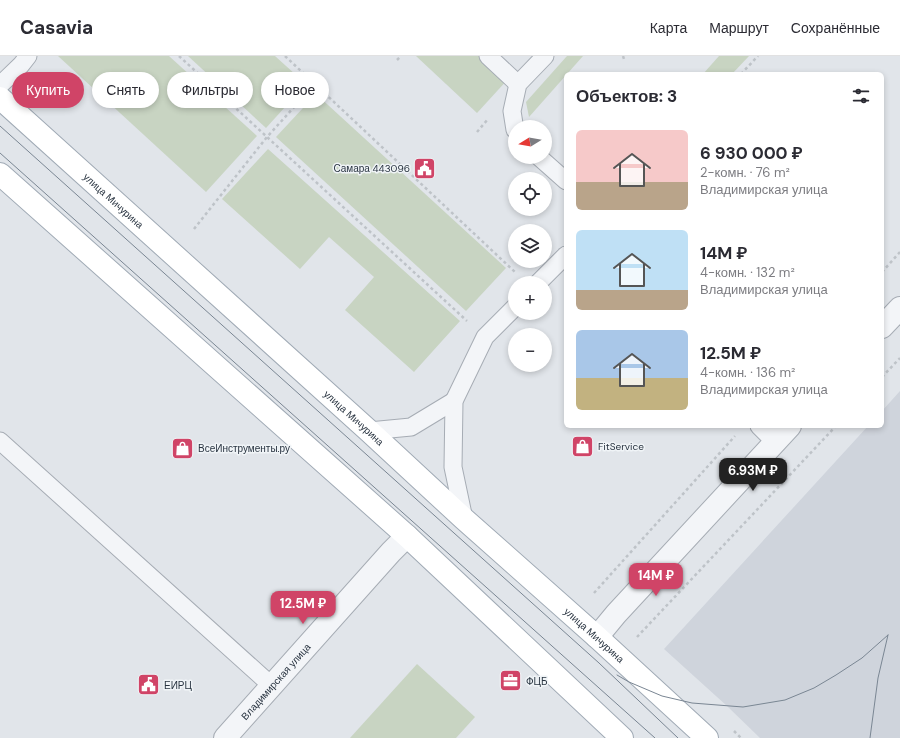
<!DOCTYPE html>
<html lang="ru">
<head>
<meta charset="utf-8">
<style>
  :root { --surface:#fff; --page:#f2f2f3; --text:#2b2b33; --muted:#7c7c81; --line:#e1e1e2; --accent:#d04467 }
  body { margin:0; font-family:"DM Sans",sans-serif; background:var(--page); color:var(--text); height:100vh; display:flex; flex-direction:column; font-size:15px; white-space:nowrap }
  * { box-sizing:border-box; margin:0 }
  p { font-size:13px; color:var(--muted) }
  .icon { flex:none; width:22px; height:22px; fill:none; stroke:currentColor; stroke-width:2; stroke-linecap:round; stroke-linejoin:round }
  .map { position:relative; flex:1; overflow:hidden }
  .sheet { position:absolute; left:564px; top:16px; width:320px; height:356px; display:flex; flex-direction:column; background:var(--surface); border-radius:6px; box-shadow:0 2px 6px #0003 }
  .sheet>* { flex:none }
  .banner { position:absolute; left:12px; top:16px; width:380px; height:36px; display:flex; gap:8px }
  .needle { width:26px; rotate:259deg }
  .fabs { position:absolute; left:508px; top:64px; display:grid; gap:8px }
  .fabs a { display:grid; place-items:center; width:44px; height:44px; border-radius:50%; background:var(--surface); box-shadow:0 2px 6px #0003; font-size:20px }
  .price { position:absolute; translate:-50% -34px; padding:0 9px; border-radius:8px; background:var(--accent); color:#fff; font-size:13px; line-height:26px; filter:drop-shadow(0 1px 2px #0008) }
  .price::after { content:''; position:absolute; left:50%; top:24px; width:12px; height:9px; margin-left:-6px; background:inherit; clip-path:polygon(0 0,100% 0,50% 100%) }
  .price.active { background:#222; color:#fff }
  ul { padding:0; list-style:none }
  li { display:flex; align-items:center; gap:12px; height:100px; padding:0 12px }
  li span { display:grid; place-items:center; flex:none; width:112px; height:80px; border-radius:6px; color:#555 }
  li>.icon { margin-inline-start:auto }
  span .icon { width:48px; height:48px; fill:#fffc; stroke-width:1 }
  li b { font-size:17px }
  h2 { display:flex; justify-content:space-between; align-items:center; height:48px; padding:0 12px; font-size:17px }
  .tag { padding:0 14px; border-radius:18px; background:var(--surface); box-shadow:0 2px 6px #0003; font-size:14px; line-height:36px }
  .tag.active { background:var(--accent); color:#fff }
  header { display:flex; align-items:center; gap:24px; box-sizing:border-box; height:56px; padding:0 20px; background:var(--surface); border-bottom:1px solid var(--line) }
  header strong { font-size:19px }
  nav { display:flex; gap:22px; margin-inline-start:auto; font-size:14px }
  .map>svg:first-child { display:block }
  .built { fill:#cfd4dc }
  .green { fill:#c8d4c2 }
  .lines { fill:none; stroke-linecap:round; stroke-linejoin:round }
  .service-casing { stroke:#a6acb4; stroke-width:19 }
  .minor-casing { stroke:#a6acb4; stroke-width:24 }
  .tertiary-casing { stroke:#a6acb4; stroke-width:24 }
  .primary-casing { stroke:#a0aab5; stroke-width:24 }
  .path { stroke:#bec3c8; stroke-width:2.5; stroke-dasharray:3 3; stroke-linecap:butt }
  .service { stroke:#f3f5f8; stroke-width:17 }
  .minor { stroke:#f3f5f8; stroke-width:22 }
  .tertiary { stroke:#f3f5f8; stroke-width:22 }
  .primary { stroke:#fff; stroke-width:22 }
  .tram { stroke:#7a8693; stroke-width:1 }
  .labels { text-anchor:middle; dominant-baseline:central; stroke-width:3; stroke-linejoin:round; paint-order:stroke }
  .poi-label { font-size:10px; fill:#293441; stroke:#f0f4f7; text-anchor:start }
  .street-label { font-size:10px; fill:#293441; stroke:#f0f4f7 }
</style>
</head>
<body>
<header>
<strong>Casavia</strong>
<nav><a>Карта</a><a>Маршрут</a><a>Сохранённые</a></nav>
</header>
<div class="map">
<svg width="900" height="682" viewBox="0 0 900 682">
  <rect width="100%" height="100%" fill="#e1e5ea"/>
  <polygon class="built" points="900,335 900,682 760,682 727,650 664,593 868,370 882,370 882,355"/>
  <g class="green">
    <polygon points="58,0 169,0 257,80 206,136"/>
    <polygon points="188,0 275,0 306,28 266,72"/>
    <polygon points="416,0 485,0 509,22 477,57"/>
    <polygon points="567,0 583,0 529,61 526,46"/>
    <polygon points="719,0 749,0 732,18 703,18"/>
    <polygon points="316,38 506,212 466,255 276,81"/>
    <polygon points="268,93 460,265 414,316 345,254 374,221 329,181 300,213 222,143"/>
    <polygon points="417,608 475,661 456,682 350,682"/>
  </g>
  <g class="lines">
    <defs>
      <g id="service">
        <polyline points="488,0 518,28"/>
        <polyline points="0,29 21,9 28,0"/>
        <polyline points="515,74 512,55 518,28 545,0"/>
        <polyline points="539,101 566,125"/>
        <polyline points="538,227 566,199"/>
        <polyline points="759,370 775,386"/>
        <polyline points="369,375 411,371 454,345"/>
        <polyline points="0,385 272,630"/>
        <polyline points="464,463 453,411 454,345 485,281 515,251"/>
      </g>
      <g id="minor">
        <path id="s1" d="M225,682L391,496L407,480"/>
      </g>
      <g id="tertiary">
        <polyline points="882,271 900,252"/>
        <polyline points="597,581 616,558 790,370"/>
      </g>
      <g id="primary">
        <path id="s2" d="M0,42L369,375L464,463L597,581L707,682"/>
        <polyline points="0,118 407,480 622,682"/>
      </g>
    </defs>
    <use href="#service" class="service-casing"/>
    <use href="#minor" class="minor-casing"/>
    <use href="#tertiary" class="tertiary-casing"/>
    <use href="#primary" class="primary-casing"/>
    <g class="path">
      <polyline points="179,0 467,265"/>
      <polyline points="285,0 516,217"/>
      <polyline points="623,0 624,3"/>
      <polyline points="397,4 401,0"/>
      <polyline points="741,18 758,0"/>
      <polyline points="477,76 488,63"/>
      <polyline points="194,173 267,81 315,28"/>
      <polyline points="882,216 900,196"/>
      <polyline points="882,321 900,302"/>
      <polyline points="594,537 735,380"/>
      <polyline points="637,581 836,370"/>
      <polyline points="734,675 741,682"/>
    </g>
    <use href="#service" class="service"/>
    <use href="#minor" class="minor"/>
    <use href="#tertiary" class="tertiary"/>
    <use href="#primary" class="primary"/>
    <g class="tram">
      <polyline points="0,70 599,607 678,682"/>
      <polyline points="0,97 655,682"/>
      <polyline points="617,619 629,626 662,640 692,647 743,651 785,644 814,632 836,619 862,602 888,579"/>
      <polyline points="870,682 878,622 888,579"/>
    </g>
  </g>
  <defs>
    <symbol id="civic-square" viewBox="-11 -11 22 22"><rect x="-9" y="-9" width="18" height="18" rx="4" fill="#d04467" stroke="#f0f4f7"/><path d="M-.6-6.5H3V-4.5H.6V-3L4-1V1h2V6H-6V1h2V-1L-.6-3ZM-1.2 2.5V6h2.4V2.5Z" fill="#fff"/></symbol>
    <symbol id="shop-square" viewBox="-11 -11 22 22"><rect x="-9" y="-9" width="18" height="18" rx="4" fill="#d04467" stroke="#f0f4f7"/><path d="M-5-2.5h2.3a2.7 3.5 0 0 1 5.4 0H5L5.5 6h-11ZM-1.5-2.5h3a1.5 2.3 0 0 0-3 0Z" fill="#fff"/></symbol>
    <symbol id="office-square" viewBox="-11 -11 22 22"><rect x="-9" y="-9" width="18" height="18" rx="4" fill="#d04467" stroke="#f0f4f7"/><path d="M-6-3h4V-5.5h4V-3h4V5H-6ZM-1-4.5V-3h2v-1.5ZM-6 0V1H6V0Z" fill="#fff"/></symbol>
  </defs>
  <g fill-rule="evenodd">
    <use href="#civic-square" x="412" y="100" width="25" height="25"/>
    <use href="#shop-square" x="570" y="378" width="25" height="25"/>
    <use href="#shop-square" x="170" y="380" width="25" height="25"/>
    <use href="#office-square" x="498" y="612" width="25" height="25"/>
    <use href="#civic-square" x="136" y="616" width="25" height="25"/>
  </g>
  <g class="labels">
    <g class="poi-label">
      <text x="410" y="112" text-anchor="end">Самара 443096</text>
      <text x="598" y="390">FitService</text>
      <text x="198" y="392">ВсеИнструменты.ру</text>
      <text x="526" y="625">ФЦБ</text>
      <text x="164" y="629">ЕИРЦ</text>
    </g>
    <g class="street-label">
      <text stroke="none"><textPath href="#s2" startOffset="153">улица Мичурина</textPath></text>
      <text stroke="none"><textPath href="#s2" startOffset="477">улица Мичурина</textPath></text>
      <text stroke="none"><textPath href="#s2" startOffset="801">улица Мичурина</textPath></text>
      <text stroke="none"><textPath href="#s1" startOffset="76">Владимирская улица</textPath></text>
    </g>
  </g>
</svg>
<div class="fabs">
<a><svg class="needle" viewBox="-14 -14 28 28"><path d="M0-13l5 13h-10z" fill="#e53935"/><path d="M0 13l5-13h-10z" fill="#7c7c81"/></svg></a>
<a><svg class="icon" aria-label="locate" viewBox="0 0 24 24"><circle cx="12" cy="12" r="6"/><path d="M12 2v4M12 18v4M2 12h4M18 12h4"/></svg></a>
<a><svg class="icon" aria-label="layers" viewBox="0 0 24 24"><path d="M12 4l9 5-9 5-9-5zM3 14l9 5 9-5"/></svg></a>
<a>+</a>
<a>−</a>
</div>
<b class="price active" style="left:753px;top:436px">6.93M ₽</b>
<b class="price" style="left:656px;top:541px">14M ₽</b>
<b class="price" style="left:303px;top:569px">12.5M ₽</b>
<div class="banner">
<a class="tag active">Купить</a>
<a class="tag">Снять</a>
<a class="tag">Фильтры</a>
<a class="tag">Новое</a>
</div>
<section class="sheet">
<h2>Объектов: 3<svg class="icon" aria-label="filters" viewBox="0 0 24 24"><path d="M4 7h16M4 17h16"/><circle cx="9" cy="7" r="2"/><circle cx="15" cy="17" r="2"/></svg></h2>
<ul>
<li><span style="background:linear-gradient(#f6c9c9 65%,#b9a48a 0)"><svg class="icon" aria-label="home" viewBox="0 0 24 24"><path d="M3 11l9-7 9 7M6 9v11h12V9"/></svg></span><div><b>6 930 000 ₽</b><p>2-комн. · 76 m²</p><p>Владимирская улица</p></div></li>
<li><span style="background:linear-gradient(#bfe0f5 75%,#b9a48a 0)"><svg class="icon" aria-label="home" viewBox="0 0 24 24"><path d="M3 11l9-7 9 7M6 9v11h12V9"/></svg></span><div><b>14M ₽</b><p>4-комн. · 132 m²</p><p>Владимирская улица</p></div></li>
<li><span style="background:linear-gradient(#a9c7e8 60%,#c2b280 0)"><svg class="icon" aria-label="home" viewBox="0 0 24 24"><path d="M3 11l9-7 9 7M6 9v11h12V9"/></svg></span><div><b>12.5M ₽</b><p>4-комн. · 136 m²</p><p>Владимирская улица</p></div></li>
</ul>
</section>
</div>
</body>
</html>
